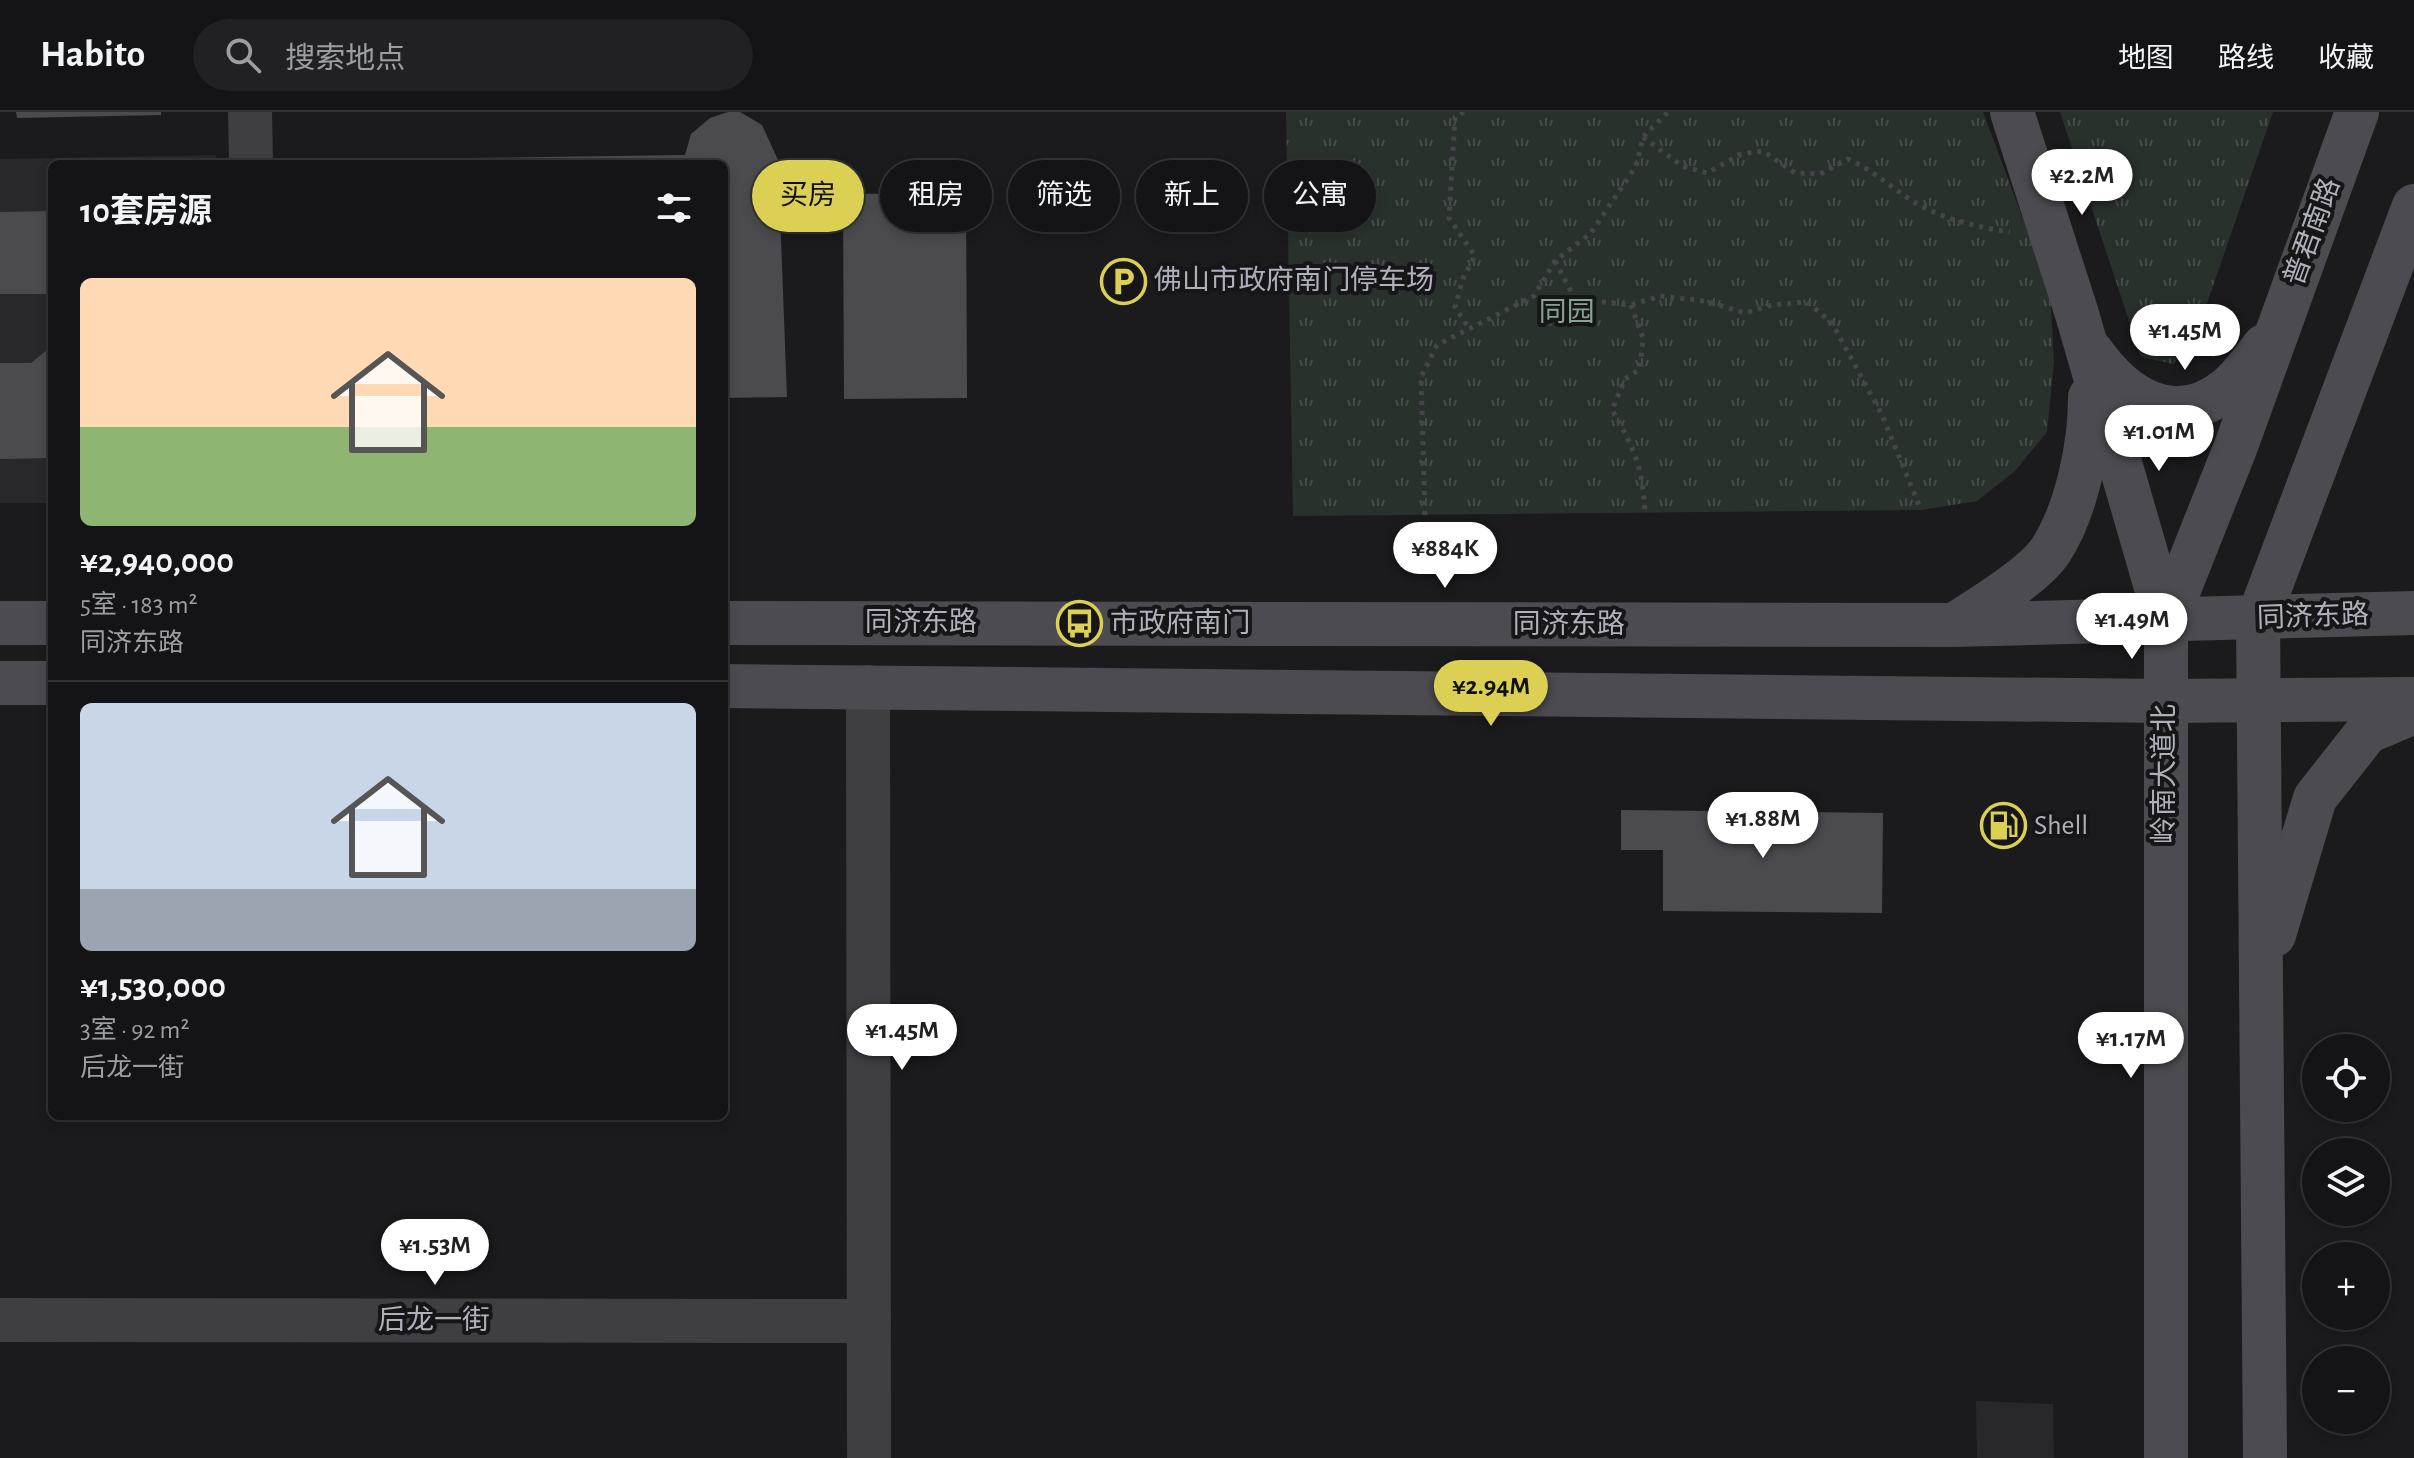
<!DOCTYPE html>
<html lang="zh">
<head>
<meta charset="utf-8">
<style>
  :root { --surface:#141416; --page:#212123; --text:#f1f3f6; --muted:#9d9ea1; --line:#333335; --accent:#dcd054 }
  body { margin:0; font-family:"Alegreya Sans","Noto Sans SC",sans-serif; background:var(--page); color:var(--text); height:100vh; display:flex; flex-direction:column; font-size:30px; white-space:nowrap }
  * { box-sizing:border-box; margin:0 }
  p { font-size:26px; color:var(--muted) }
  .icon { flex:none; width:44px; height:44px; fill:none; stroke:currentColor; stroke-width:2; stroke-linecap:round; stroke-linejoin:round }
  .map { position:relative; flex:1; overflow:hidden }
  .side { position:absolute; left:48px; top:48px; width:680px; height:960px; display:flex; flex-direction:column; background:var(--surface); border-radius:12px; box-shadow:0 4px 12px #0003,0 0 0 2px var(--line) }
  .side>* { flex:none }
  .guide { position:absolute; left:752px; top:48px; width:760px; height:72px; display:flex; gap:16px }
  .fabs { position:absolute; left:2302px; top:922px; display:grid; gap:16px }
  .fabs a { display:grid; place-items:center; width:88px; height:88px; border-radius:50%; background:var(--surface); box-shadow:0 4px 12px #0003,0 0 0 2px var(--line); font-size:40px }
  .price { position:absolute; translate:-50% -68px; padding:0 18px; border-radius:28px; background:#fff; color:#222; font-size:26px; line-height:52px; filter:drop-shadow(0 2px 4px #0008) }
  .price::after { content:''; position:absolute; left:50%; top:48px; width:24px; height:18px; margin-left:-12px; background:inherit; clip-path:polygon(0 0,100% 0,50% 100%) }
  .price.selected { background:var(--accent); color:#111 }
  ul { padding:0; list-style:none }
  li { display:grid; align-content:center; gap:16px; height:424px; padding:0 32px }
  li+li { border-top:2px solid var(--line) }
  li span { display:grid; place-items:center; height:248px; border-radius:12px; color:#555 }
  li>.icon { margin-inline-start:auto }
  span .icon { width:144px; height:144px; fill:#fffc; stroke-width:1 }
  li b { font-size:34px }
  h2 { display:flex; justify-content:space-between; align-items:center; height:96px; padding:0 32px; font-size:34px }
  .pill { padding:0 28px; border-radius:36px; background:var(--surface); box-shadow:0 4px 12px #0003,0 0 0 2px var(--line); font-size:28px; line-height:72px }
  .pill.selected { background:var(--accent); color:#111 }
  header { display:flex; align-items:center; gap:48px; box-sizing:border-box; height:112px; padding:0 40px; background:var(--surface); border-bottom:2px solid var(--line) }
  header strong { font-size:38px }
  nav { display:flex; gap:44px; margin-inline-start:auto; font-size:28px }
  .search { width:560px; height:72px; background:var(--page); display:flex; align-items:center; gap:20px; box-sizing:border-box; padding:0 28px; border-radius:44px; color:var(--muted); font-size:30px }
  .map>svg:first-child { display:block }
  .built { fill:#28272a }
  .park { fill:url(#park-tufts) }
  .building { fill:#4b4b4f }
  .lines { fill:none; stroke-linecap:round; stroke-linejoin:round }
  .path { stroke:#45454a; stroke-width:5; stroke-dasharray:4 6; stroke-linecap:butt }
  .tertiary { stroke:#3f3e43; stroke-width:44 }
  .secondary { stroke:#4b4b51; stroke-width:44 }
  .labels { text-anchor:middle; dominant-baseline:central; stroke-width:8; stroke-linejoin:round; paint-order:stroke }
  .street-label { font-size:28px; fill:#afb0bb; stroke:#161618 }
  .poi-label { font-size:28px; fill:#afb0bb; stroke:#161618; text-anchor:start }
  .park-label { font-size:28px; fill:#89a391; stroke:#161618 }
</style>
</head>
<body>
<header>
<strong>Habito</strong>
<div class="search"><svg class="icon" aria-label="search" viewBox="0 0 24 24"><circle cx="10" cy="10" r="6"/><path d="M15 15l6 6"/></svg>搜索地点</div>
<nav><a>地图</a><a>路线</a><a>收藏</a></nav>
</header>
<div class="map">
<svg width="2414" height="1346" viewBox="0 0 2414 1346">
  <defs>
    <pattern id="park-tufts" width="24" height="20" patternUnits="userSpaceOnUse" patternTransform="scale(2)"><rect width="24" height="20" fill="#29312d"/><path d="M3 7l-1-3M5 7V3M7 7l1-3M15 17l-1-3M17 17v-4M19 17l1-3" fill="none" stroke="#464c4a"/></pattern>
  </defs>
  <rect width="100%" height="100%" fill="#1b1b1d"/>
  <g class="built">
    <polygon points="216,43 216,52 52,52 52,391 0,391 0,47"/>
    <polygon points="1976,1289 2053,1292 2054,1346 1977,1346"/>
  </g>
  <g class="park">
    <polygon points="1286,0 1983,0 2050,179 2054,250 2047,320 2015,359 1977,389 1921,398 1293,404"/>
    <polygon points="2060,0 2273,0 2195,226 2173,252 2141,245"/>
  </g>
  <g class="building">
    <polygon points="16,0 161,0 161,3 17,6"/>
    <polygon points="728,0 740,0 762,13 778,48 787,285 724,286 724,52 400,52 400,47 685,43 691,22 710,6"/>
    <polygon points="966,81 967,286 844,287 843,82"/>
    <polygon points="52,99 52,182 0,182 0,100"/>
    <polygon points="52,234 52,346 0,347 0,251 31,251"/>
    <polygon points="1621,698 1883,701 1882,801 1663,799 1663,738 1621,738"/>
  </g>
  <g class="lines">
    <g class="path">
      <polyline points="1464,0 1455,5 1449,106 1475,144 1463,166 1455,195 1470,218"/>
      <path d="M1643,25L1682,54L1707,61L1741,42L1763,39L1795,61L1820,62L1848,47C1870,57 1885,70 1905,84C1934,105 1975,115 2010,120"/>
      <polyline points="1555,149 1575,187 1631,193 1660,184 1705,189 1745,201 1772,193 1807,190 1832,211 1882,303 1921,398"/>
      <path d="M1631,193L1643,226L1640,257L1625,267L1612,298C1635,337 1643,357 1645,402"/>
      <polyline points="1425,403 1421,265 1437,233 1534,184 1555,149 1591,121 1636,54 1643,25 1668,0"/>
    </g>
    <g class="tertiary">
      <polyline points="250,0 251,52"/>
      <polyline points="868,575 869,1346"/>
      <polyline points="0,1208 869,1209"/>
    </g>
    <g class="secondary">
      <polyline points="2012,0 2077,202 2166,510 2166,1346"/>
      <path d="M2091,239C2124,286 2174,319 2227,277C2241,266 2253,248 2264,234"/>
      <polyline points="2166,510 2236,334 2357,0"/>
      <polyline points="0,511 52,511"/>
      <polyline points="724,511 1954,513 2414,501"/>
      <path d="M1954,513C1980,496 2035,463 2051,438C2077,397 2090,333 2090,285"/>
      <polyline points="0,571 52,571"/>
      <polyline points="724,574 2165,589 2414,587"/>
      <polyline points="2274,823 2315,686 2367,620 2414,600"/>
      <polyline points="2265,1346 2258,507 2414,94"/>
    </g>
  </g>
  <defs>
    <symbol id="parking-ring" viewBox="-11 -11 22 22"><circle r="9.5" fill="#161618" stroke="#dcd054" stroke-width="1.5"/><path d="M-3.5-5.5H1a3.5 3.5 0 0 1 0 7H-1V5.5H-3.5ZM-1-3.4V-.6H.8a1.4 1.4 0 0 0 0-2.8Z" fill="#dcd054"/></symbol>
    <symbol id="bus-ring" viewBox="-11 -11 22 22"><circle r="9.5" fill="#161618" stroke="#dcd054" stroke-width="1.5"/><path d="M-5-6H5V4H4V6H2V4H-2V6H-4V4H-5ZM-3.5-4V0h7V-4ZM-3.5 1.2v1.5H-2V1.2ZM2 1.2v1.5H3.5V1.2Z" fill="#dcd054"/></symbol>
    <symbol id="fuel-ring" viewBox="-11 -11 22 22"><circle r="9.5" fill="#161618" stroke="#dcd054" stroke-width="1.5"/><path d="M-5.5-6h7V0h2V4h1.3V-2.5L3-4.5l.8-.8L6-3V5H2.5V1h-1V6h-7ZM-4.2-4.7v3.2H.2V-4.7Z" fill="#dcd054"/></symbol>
  </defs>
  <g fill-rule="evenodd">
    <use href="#parking-ring" x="1098" y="144" width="51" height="51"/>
    <use href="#bus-ring" x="1054" y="486" width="51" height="51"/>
    <use href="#fuel-ring" x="1978" y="688" width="51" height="51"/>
  </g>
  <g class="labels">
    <g class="street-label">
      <text transform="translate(2313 120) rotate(-70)">普君南路</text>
      <text transform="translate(2313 505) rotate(-2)">同济东路</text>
      <text x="921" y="511">同济东路</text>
      <text x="1569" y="513">同济东路</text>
      <text transform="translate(2165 662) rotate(-90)">岭南大道北</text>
      <text x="434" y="1209">后龙一街</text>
    </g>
    <g class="poi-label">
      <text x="1154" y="169">佛山市政府南门停车场</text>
      <text x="1110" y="512">市政府南门</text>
      <text x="2034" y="714">Shell</text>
    </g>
    <g class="park-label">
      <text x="1567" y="201">同园</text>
    </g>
  </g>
</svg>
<div class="fabs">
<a><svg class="icon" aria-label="locate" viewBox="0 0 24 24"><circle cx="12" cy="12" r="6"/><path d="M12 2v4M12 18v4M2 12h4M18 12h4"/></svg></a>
<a><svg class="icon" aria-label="layers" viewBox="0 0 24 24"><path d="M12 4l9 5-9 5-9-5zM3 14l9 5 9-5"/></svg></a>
<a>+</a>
<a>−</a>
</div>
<b class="price" style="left:2082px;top:105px">¥2.2M</b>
<b class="price" style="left:2185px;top:260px">¥1.45M</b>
<b class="price" style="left:2159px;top:361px">¥1.01M</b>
<b class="price" style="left:1445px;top:478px">¥884K</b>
<b class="price" style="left:2132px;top:549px">¥1.49M</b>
<b class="price selected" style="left:1491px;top:616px">¥2.94M</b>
<b class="price" style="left:1763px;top:748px">¥1.88M</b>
<b class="price" style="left:902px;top:960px">¥1.45M</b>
<b class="price" style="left:2131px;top:968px">¥1.17M</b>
<b class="price" style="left:435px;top:1175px">¥1.53M</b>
<div class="guide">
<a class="pill selected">买房</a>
<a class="pill">租房</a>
<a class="pill">筛选</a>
<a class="pill">新上</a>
<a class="pill">公寓</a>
</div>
<section class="side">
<h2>10套房源<svg class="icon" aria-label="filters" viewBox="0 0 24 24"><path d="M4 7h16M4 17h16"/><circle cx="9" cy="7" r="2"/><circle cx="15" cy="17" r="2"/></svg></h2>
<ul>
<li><span style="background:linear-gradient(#ffd9b3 60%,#8fb573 0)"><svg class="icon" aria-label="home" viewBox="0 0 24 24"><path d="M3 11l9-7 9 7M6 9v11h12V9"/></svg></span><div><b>¥2,940,000</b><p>5室 · 183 m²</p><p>同济东路</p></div></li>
<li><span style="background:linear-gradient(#c9d6e8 75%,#9aa5b1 0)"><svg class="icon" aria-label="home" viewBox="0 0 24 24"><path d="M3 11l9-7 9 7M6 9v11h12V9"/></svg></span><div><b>¥1,530,000</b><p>3室 · 92 m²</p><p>后龙一街</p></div></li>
</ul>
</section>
</div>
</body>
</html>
